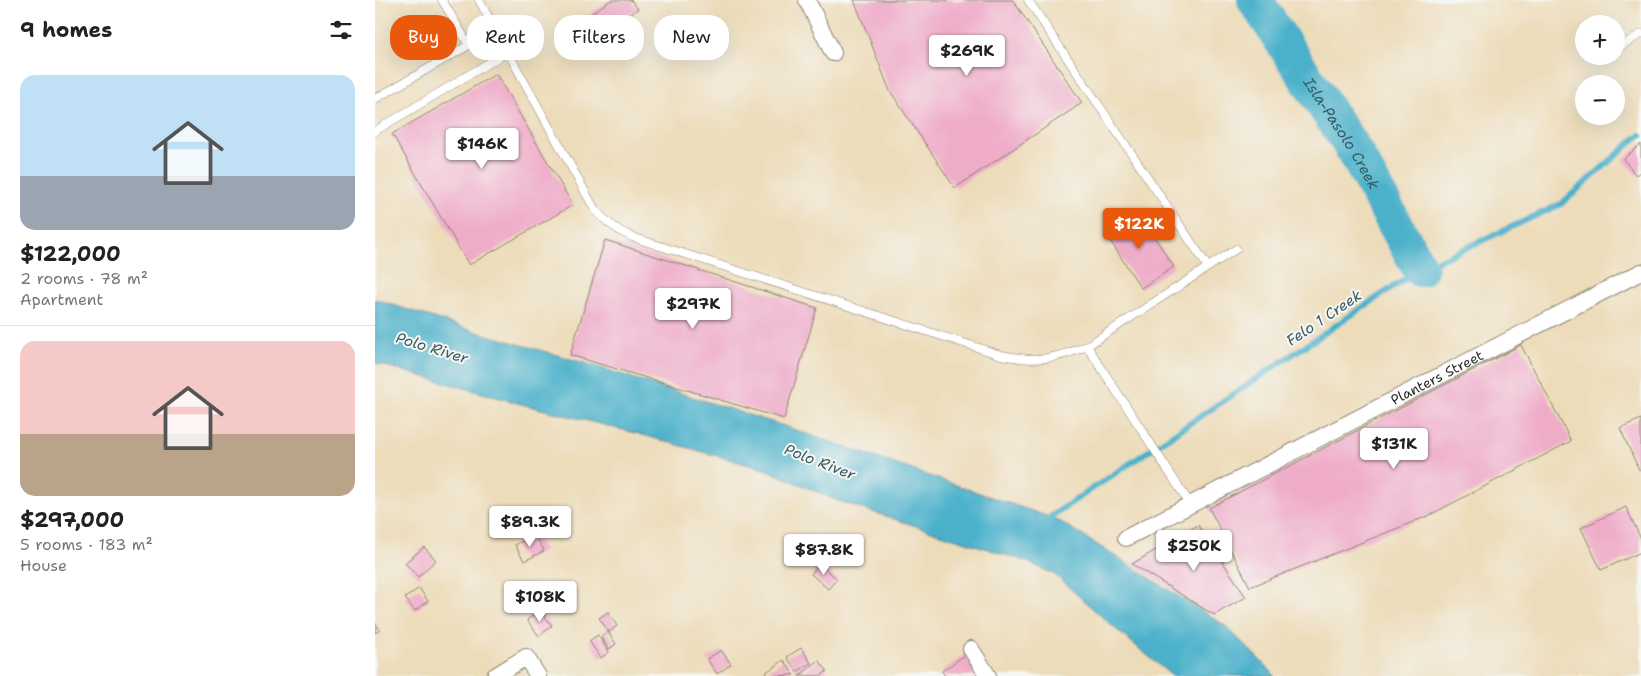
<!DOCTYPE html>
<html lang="en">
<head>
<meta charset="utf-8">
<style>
  :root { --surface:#fff; --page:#f2f2f2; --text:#222; --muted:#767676; --line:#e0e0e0; --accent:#ea580c }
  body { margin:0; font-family:"Shantell Sans",sans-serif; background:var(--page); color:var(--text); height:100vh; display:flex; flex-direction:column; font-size:19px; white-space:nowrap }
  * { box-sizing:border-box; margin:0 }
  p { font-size:16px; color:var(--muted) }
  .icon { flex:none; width:28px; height:28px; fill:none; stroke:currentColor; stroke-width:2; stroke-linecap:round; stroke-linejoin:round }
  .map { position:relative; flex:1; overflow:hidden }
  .panel { display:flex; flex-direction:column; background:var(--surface); width:375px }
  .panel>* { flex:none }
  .banner { position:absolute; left:15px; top:15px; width:475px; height:45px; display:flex; gap:10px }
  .tools { position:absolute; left:1200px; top:15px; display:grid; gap:10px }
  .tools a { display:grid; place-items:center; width:50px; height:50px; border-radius:50%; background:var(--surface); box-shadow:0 5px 20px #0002; font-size:25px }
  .price { position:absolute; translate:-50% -42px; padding:0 11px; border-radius:5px; background:#fff; color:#222; font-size:16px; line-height:32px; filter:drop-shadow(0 1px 2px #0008) }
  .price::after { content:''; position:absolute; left:50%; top:30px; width:15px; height:11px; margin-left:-8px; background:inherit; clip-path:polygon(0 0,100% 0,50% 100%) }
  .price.current { background:var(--accent); color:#fff }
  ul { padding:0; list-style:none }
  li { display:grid; align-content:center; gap:10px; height:265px; padding:0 20px }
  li+li { border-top:1px solid var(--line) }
  li span { display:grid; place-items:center; height:155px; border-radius:15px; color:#555 }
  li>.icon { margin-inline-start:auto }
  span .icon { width:90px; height:90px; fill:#fffc; stroke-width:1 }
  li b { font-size:21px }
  h2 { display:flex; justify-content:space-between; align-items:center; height:60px; padding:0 20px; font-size:21px }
  .tag { padding:0 18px; border-radius:20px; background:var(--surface); box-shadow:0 5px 20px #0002; font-size:18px; line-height:45px }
  .tag.current { background:var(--accent); color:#fff }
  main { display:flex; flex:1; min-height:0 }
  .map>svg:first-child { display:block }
  .water { fill:#4cb1cb; stroke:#3c6e7b }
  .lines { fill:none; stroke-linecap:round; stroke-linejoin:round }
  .stream { stroke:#4cb1cb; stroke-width:6 }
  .river { stroke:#4cb1cb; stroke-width:36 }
  .building { fill:#efacc9 }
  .lane-casing { stroke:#8c8472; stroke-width:9 }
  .street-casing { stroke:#8c8472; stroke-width:18 }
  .lane { stroke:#fff; stroke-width:8 }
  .street { stroke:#fff; stroke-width:16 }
  .labels { text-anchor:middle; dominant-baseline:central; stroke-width:4; stroke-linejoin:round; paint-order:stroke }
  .street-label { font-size:14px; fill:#2b2b2b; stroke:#f6f6f2 }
  .water-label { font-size:15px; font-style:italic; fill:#375a63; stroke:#f6f6f2 }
</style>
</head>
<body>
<main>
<section class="panel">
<h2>9 homes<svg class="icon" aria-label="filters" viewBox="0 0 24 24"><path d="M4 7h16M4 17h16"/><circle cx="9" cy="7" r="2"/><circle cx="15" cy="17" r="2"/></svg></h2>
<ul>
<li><span style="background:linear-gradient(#bfe0f5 65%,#9aa5b1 0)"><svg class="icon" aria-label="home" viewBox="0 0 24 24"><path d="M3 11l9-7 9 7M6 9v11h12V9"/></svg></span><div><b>$122,000</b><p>2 rooms · 78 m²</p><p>Apartment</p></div></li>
<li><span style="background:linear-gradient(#f6c9c9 60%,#b9a48a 0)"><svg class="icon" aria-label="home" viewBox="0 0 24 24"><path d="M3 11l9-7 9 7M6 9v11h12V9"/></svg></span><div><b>$297,000</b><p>5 rooms · 183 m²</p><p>House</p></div></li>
</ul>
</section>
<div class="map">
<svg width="1266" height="676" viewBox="0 0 1266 676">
  <rect width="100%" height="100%" fill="#f6f6f2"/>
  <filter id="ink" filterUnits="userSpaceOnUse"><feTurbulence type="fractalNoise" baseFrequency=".02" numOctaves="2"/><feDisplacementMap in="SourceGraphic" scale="10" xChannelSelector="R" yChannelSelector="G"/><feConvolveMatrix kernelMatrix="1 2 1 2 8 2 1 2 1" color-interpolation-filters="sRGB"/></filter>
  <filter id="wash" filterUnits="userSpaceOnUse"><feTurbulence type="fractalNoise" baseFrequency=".0096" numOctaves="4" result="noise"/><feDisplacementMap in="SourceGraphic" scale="20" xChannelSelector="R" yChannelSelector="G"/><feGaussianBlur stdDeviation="1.12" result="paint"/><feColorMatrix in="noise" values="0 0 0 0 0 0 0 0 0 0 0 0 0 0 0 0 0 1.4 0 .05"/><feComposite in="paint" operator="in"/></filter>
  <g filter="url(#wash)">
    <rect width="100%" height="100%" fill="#eddcba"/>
    <polygon class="water" points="0,299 102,332 217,365 409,426 683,520 851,626 896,671 899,676 797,676 743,631 680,575 650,561 463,501 392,470 264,434 150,405 0,363"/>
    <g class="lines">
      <polyline class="stream" points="669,521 1045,269 1186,204 1262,137 1266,135"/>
      <path class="river" id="s1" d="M880,0L980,152L1045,269"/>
    </g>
    <g id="blocks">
      <g class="building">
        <polygon points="236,0 256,0 263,9 193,55 181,37"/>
        <polygon points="479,0 638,0 707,103 580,188 515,91"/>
        <polygon points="121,74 198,205 94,265 17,134"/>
        <polygon points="1266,144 1266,171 1261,175 1248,159"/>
        <polygon points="763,212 799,267 766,288 730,233"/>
        <polygon points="230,240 442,308 409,419 195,355"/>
        <polygon points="1146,345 1196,441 1053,516 875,587 834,508"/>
        <polygon points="1266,419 1266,469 1264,470 1245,428"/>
        <polygon points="1251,507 1266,539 1266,552 1226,570 1206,528"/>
        <polygon points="823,525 871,597 839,615 757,564"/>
        <polygon points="160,534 169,551 149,561 140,545"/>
        <polygon points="49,547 61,560 43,577 30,563"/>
        <polygon points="445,564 462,579 453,589 436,574"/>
        <polygon points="44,588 53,601 40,611 30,598"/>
        <polygon points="165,610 177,626 164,636 152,620"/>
        <polygon points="233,612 242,626 234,632 224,618"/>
        <polygon points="0,623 5,630 0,633"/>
        <polygon points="233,632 241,644 234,649 226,637"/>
        <polygon points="223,635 234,652 226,658 214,641"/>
        <polygon points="426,648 436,663 422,672 412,657"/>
        <polygon points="346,650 356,664 342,674 332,659"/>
        <polygon points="593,653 607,673 603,676 570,676 567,671"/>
        <polygon points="409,660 419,675 392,676 390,673"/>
        <polygon points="444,660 452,671 446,676 424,676"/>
      </g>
    </g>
  </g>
  <g filter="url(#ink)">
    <use href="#blocks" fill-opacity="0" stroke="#8c8472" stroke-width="1"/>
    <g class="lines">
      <defs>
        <g id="lane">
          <path d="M104,0L219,208C230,222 241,230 257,237L626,355C662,362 678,360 712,346L861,249"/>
          <polyline points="653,0 833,267"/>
          <polyline points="1241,49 1266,34"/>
          <polyline points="0,99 94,45 67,0"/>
          <polyline points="0,131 132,52"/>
          <polyline points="712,346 815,504"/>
        </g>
        <g id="street">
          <polyline points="432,0 458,53"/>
          <path id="s2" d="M751,538L1266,272"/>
          <polyline points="596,649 613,676"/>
          <polyline points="120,676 151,657 163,676"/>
        </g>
      </defs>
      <use href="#lane" class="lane-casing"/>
      <use href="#street" class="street-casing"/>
      <use href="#lane" class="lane"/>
      <use href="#street" class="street"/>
    </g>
  </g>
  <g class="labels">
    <g class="street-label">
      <text stroke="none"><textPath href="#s2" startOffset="350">Planters Street</textPath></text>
    </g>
    <g class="water-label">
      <text stroke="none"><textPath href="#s1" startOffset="159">Isla-Pasolo Creek</textPath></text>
      <text transform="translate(949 318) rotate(-34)">Felo 1 Creek</text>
      <text transform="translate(57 348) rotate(17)">Polo River</text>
      <text transform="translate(445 462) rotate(21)">Polo River</text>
    </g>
  </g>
</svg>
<div class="tools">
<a>+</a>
<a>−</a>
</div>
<b class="price" style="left:592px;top:77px">$269K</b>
<b class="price" style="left:107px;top:170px">$146K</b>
<b class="price current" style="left:764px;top:250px">$122K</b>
<b class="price" style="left:318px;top:330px">$297K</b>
<b class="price" style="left:1019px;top:470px">$131K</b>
<b class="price" style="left:155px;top:548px">$89.3K</b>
<b class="price" style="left:819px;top:572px">$250K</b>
<b class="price" style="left:449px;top:576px">$87.8K</b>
<b class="price" style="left:165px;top:623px">$108K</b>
<div class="banner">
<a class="tag current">Buy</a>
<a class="tag">Rent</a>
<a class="tag">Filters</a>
<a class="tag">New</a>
</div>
</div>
</main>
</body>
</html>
